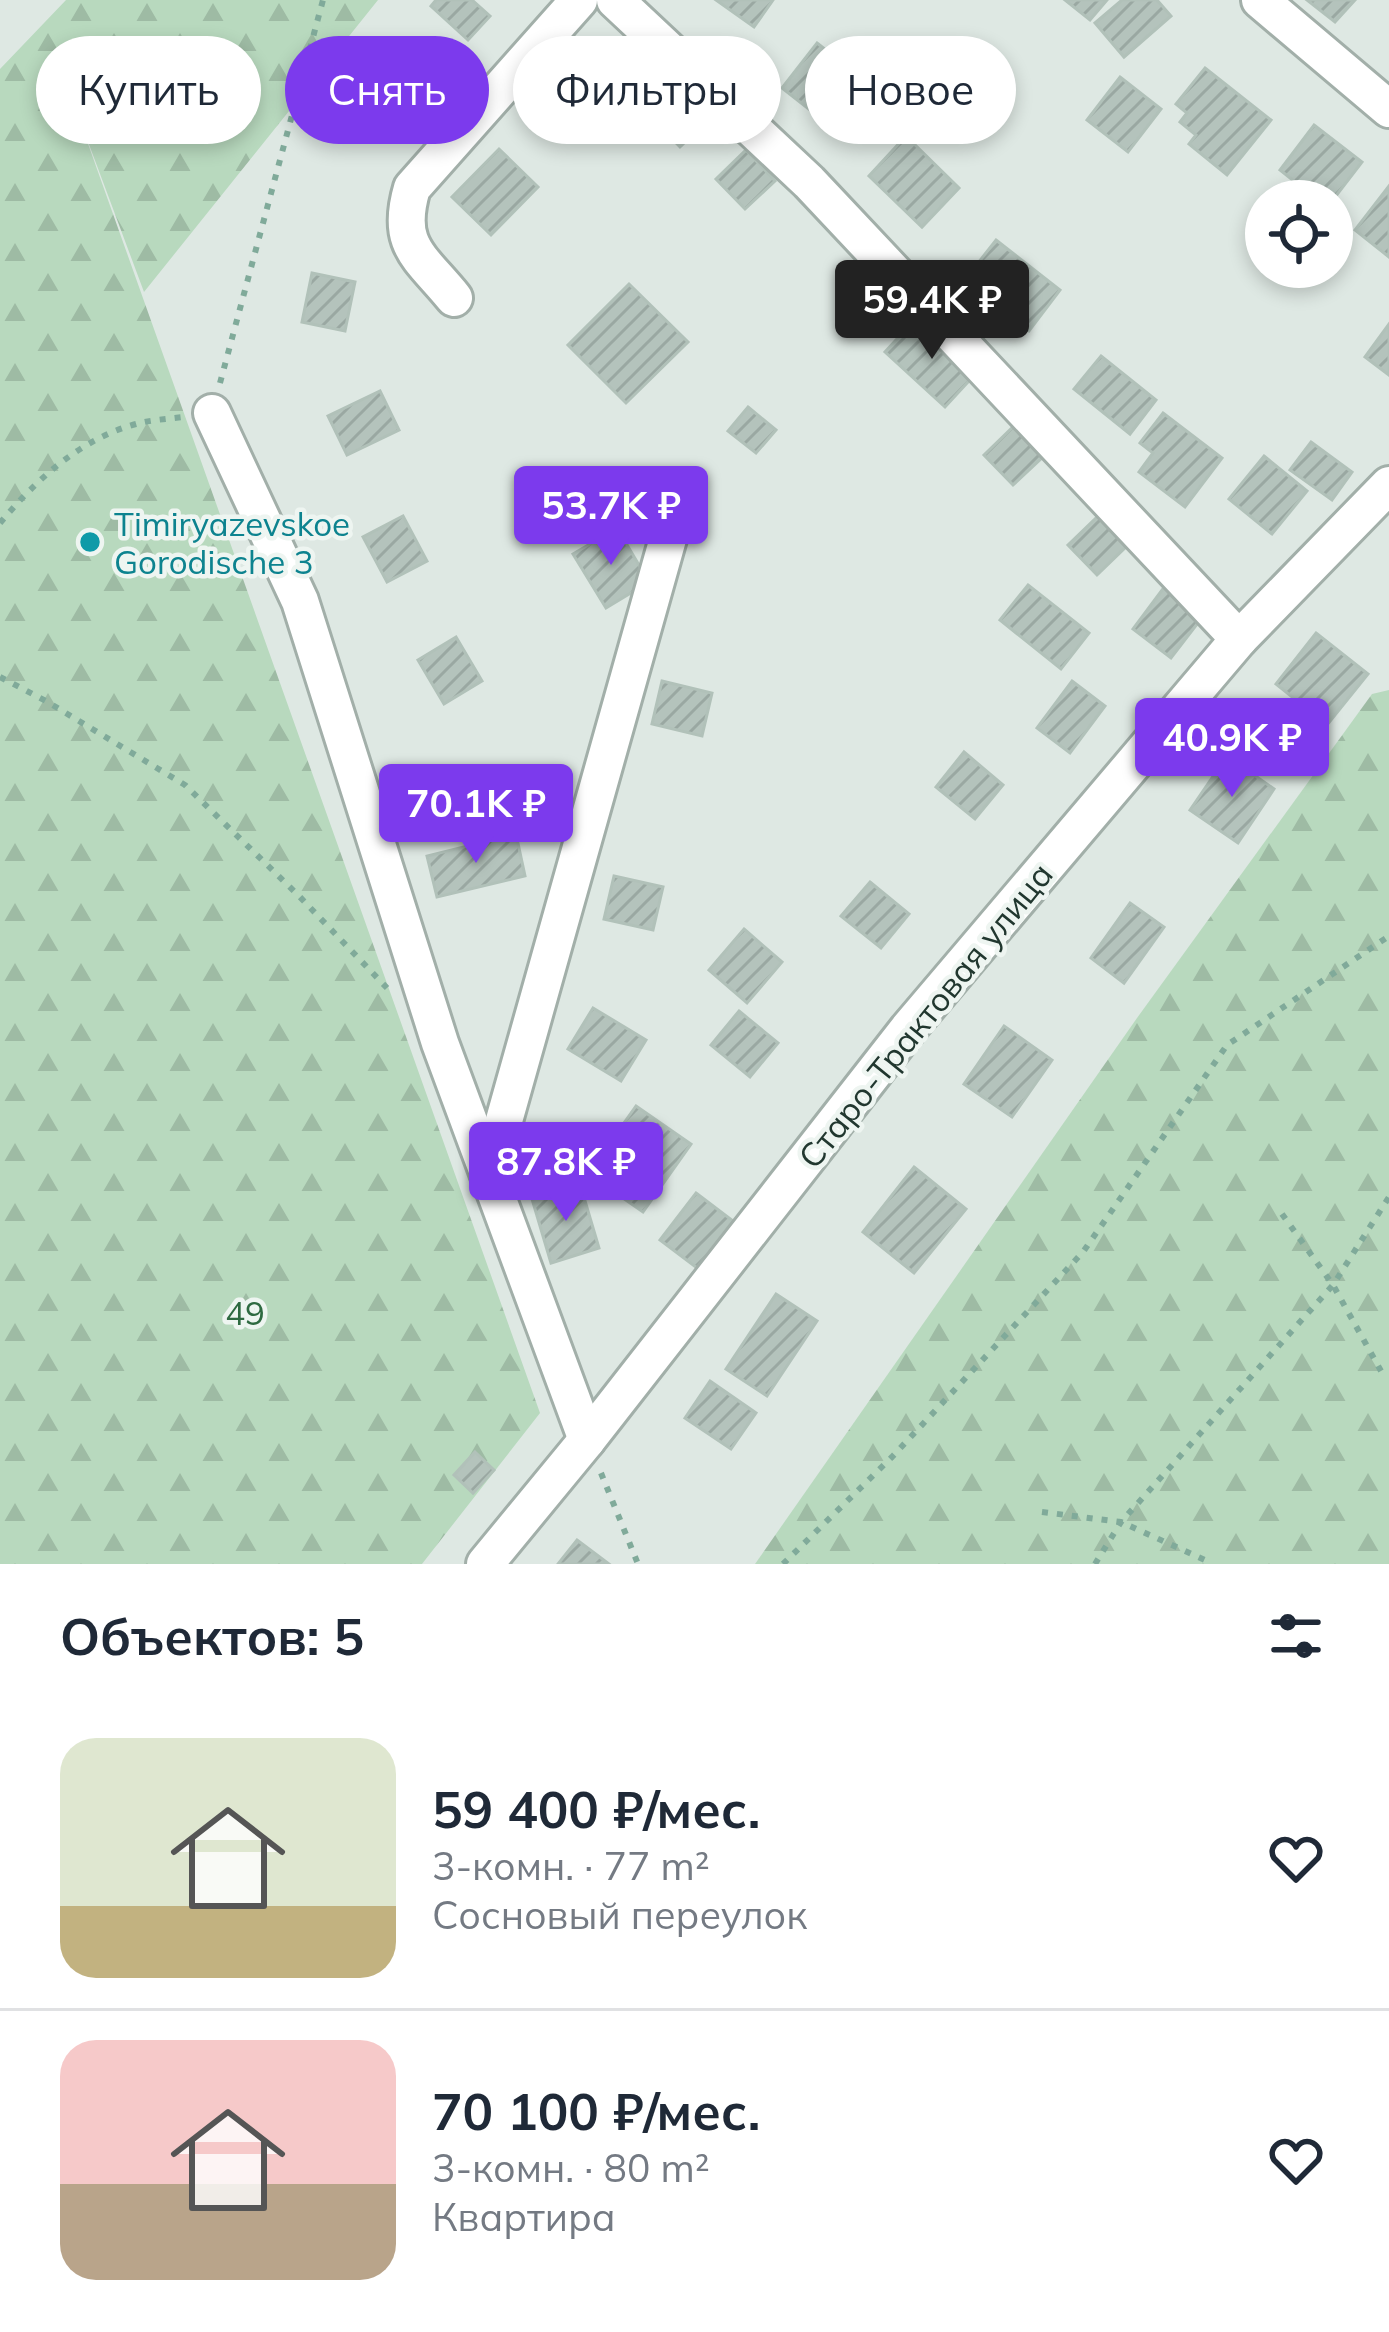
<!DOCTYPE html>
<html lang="ru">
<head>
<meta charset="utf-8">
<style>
  :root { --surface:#fff; --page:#f6f6f7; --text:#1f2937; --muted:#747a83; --line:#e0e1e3; --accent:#7c3aed }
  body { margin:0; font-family:Mulish,sans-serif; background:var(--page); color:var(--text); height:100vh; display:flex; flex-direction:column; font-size:45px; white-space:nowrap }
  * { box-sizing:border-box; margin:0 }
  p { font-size:39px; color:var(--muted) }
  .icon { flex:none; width:66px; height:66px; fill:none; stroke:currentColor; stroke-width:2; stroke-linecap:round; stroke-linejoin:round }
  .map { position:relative; height:1564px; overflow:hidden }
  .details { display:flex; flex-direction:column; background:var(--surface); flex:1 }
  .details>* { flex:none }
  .banner { position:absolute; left:36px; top:36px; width:1317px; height:108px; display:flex; gap:24px }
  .buttons { position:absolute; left:1245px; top:180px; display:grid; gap:24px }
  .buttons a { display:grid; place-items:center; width:108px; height:108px; border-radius:50%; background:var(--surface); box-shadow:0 6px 18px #0003; font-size:60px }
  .price { position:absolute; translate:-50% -102px; padding:0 27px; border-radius:12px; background:var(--accent); color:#fff; font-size:39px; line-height:78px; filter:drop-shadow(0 3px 6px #0008) }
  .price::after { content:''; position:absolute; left:50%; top:72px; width:36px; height:27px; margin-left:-18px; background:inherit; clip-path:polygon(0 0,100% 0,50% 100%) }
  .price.on { background:#222; color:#fff }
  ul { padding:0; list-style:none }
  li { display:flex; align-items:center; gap:36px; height:300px; padding:0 60px }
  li+li { border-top:3px solid var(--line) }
  li span { display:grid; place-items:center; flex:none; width:336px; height:240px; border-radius:36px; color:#555 }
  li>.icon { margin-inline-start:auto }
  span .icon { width:144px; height:144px; fill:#fffc; stroke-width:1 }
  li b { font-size:51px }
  h2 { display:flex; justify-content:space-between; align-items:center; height:144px; padding:0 60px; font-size:51px }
  .chip { padding:0 42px; border-radius:54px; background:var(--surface); box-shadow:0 6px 18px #0003; font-size:42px; line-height:108px }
  .chip.on { background:var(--accent); color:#fff }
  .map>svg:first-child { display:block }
  .forest { fill:url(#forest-firs) }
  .building { fill:url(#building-hatch); stroke:#b1c1b9; stroke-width:3 }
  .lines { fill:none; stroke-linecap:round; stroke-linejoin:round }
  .minor-casing { stroke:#a2afa9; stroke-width:42 }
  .path { stroke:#80aa9a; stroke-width:6; stroke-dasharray:6 9; stroke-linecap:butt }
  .minor { stroke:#fff; stroke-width:36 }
  .culture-dot { fill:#0f9aa8; stroke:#eef5f1; stroke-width:4.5 }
  .labels { text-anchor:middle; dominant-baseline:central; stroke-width:9; stroke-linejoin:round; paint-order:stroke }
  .culture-label { font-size:33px; fill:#0d838f; stroke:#eef5f1; text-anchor:start }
  .street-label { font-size:33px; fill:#21372f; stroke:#eef5f1 }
  .park-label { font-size:33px; fill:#2e6a41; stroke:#eef5f1 }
</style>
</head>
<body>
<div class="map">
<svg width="1389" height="1564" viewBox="0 0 1389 1564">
  <defs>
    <pattern id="forest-firs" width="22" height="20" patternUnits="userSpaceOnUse" patternTransform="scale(3)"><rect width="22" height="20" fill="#b8d9be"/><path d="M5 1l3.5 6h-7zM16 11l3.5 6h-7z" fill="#9ebba4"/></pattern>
    <pattern id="building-hatch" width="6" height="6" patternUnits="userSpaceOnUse" patternTransform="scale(3)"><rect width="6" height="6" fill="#b4c3bc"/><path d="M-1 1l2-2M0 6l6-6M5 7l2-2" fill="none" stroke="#9aa8a2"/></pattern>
  </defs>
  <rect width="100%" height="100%" fill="#dee8e3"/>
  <g class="forest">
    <polygon points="66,0 378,0 144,292 71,96 540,1413 422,1564 0,1564 0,69"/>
    <polygon points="1389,690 1389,1564 755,1564 1137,1018 1372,694"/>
  </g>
  <g class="building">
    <polygon points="436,0 472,0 490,16 468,40 431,6"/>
    <polygon points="716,0 773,0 754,27"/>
    <polygon points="1065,0 1107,0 1090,20"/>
    <polygon points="1122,0 1157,0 1171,16 1124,57 1095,23"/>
    <polygon points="1307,0 1355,0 1335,22"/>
    <polygon points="634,33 663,63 633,92 604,61"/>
    <polygon points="817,43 878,91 843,136 782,88"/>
    <polygon points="452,61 476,83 443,120 419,99"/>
    <polygon points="1205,68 1271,120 1227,175 1189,144 1196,135 1180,122 1187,113 1176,104"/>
    <polygon points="1120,77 1161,109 1128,152 1087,120"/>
    <polygon points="681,88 709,119 680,147 651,117"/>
    <polygon points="1314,125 1362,162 1332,201 1319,201 1280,170"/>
    <polygon points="906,136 959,188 922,227 869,176"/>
    <polygon points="499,149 538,187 491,235 452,197"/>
    <polygon points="746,150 775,181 745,209 716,179"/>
    <polygon points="1389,186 1389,257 1355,230"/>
    <polygon points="996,240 1060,290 1029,331 964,281"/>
    <polygon points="312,273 355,282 345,331 302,322"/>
    <polygon points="629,284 688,342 626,403 568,345"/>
    <polygon points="918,316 978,371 945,407 885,352"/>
    <polygon points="1389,324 1389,375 1365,357"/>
    <polygon points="1101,356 1156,400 1130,434 1074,389"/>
    <polygon points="380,391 399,430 347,455 328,416"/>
    <polygon points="748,407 776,430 756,453 728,431"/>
    <polygon points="1163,413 1222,458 1185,507 1139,472 1153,453 1140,443"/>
    <polygon points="1014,426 1043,457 1013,485 984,455"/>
    <polygon points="1311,442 1352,472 1332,500 1290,470"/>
    <polygon points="1264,456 1307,491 1272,534 1229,499"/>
    <polygon points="403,516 427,561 387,582 363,537"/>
    <polygon points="1098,516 1127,546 1097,575 1068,545"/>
    <polygon points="617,528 649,582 606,608 573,554"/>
    <polygon points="1028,585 1089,633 1061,669 1000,620"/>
    <polygon points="1165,586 1204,615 1171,658 1133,629"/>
    <polygon points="1316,633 1368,674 1327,725 1276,684"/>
    <polygon points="456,637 482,681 444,704 418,660"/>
    <polygon points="662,681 712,693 702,736 652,724"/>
    <polygon points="1072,681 1105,706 1070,753 1037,728"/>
    <polygon points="964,752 1003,785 975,819 936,787"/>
    <polygon points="1227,756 1274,789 1238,843 1190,810"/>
    <polygon points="516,834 525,876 437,897 427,856"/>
    <polygon points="614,876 663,887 653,930 604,919"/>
    <polygon points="870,882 909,914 881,948 841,916"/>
    <polygon points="1130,903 1164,927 1124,983 1091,958"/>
    <polygon points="744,929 782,962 747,1003 709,970"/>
    <polygon points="593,1008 646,1040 621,1081 568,1049"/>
    <polygon points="739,1011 778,1043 750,1077 711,1045"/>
    <polygon points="1004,1026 1052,1060 1012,1117 964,1084"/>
    <polygon points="636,1106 691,1144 643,1212 588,1174"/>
    <polygon points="914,1167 966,1209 914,1273 863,1232"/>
    <polygon points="580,1184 599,1248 551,1263 532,1199"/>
    <polygon points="696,1193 733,1221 697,1268 660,1240"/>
    <polygon points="776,1294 817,1321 767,1396 726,1369"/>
    <polygon points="710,1381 756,1413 731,1449 685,1418"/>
    <polygon points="475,1452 494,1470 473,1493 454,1475"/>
    <polygon points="577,1540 609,1564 558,1564"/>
  </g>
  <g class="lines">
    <defs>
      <g id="minor">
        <polyline points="615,0 809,182 1239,639"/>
        <polyline points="1260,0 1389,109"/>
        <path d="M454,298C420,256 395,246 412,188L579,0"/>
        <polyline points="212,413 300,601 440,1043 587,1440"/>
        <polyline points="489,1174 669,535"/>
        <polyline points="485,1564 587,1440 908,1029 1239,639 1389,485"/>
      </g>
    </defs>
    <use href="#minor" class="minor-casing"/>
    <g class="path">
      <polyline points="220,383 323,0"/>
      <path d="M0,523C36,480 80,439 136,424C150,420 167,419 183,417"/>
      <polyline points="0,677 46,701 185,785 298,895 387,988"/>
      <polyline points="1282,1214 1333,1285 1381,1371"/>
      <polyline points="601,1473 638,1564"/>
      <polyline points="1042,1512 1121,1522 1205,1560"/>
      <polyline points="783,1564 892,1457 1083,1252 1227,1045 1389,936"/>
      <polyline points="1095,1564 1121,1522 1333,1285 1389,1197"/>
    </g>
    <use href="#minor" class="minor"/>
  </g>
  <circle class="culture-dot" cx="90" cy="542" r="12"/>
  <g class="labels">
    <g class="culture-label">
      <text x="114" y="523">Timiryazevskoe<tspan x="114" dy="38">Gorodische 3</tspan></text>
    </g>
    <g class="street-label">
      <text transform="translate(925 1015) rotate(-51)">Старо-Трактовая улица</text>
    </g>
    <g class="park-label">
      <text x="245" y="1312">49</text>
    </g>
  </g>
</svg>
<div class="buttons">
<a><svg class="icon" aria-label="locate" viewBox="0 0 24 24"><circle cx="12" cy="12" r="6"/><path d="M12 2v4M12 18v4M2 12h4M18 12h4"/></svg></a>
</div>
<b class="price on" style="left:932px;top:362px">59.4K ₽</b>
<b class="price" style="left:611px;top:568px">53.7K ₽</b>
<b class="price" style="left:1232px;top:800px">40.9K ₽</b>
<b class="price" style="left:476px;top:866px">70.1K ₽</b>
<b class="price" style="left:566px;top:1224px">87.8K ₽</b>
<div class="banner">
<a class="chip">Купить</a>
<a class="chip on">Снять</a>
<a class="chip">Фильтры</a>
<a class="chip">Новое</a>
</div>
</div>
<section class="details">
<h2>Объектов: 5<svg class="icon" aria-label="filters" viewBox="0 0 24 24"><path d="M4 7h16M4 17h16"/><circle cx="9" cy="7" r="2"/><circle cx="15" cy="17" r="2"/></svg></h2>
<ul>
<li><span style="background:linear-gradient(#dfe7d0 70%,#c2b280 0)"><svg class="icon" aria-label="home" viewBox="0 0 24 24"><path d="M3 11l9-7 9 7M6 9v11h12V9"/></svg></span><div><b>59 400 ₽/мес.</b><p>3-комн. · 77 m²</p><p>Сосновый переулок</p></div><svg class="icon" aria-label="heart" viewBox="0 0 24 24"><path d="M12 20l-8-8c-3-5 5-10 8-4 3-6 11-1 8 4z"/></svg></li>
<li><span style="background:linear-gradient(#f6c9c9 60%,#b9a48a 0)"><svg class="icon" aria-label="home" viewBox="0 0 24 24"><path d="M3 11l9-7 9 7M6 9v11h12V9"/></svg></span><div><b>70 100 ₽/мес.</b><p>3-комн. · 80 m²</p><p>Квартира</p></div><svg class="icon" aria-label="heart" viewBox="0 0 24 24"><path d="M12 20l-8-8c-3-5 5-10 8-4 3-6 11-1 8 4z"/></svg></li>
</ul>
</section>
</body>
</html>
